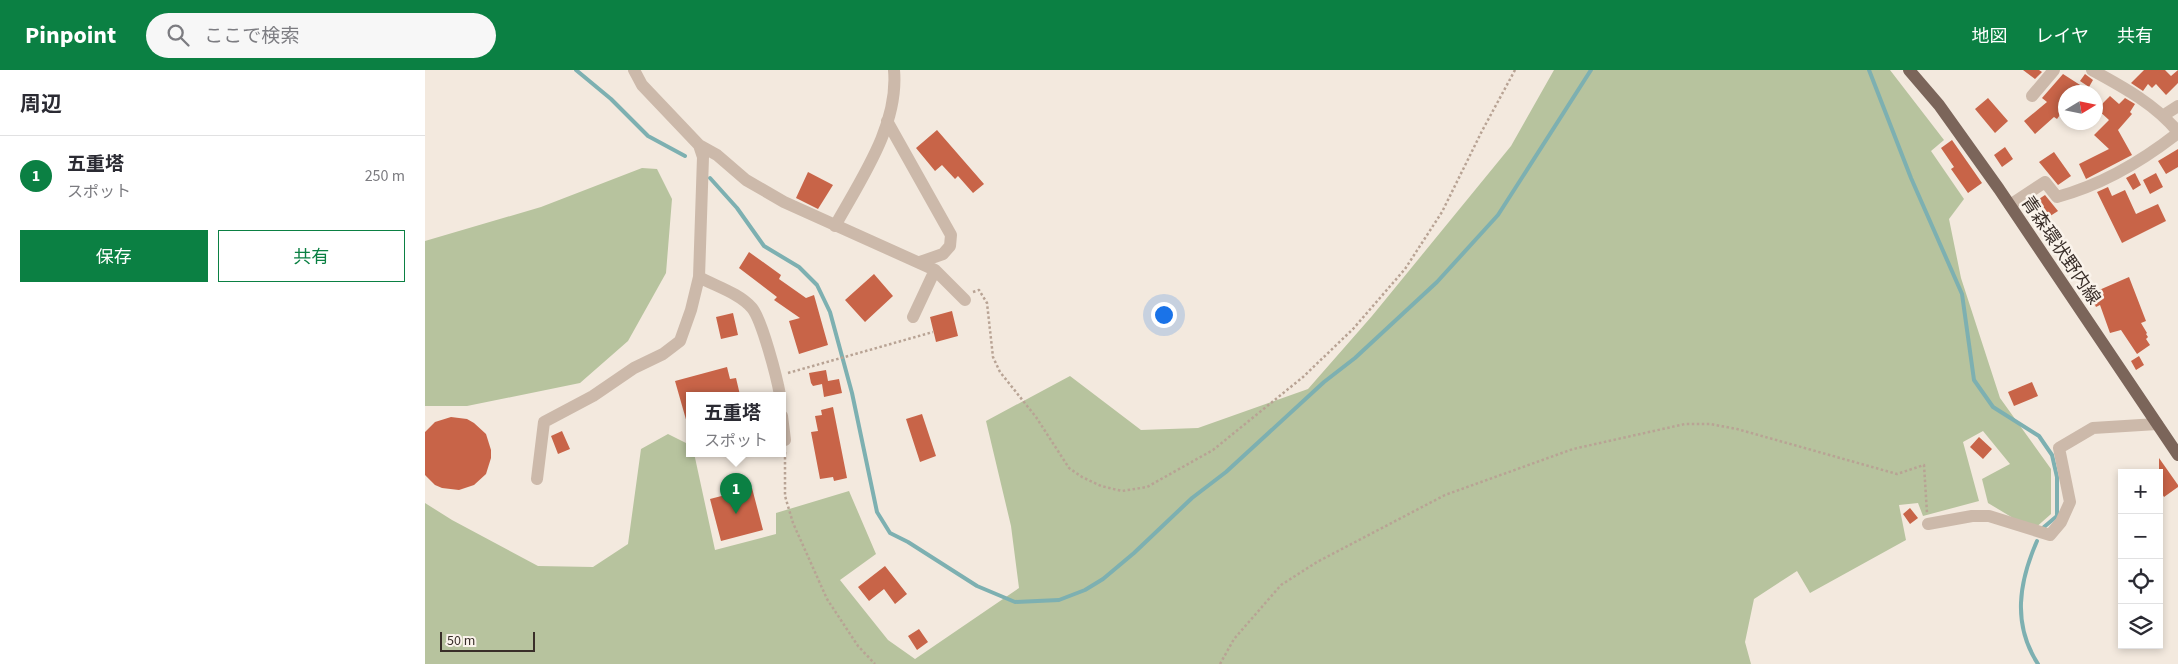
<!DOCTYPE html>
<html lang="ja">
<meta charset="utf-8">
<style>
body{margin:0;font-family:"Source Sans 3","Noto Sans JP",sans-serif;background:#f7f7f7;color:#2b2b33}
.controls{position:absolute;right:15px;bottom:15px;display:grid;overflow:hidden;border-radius:0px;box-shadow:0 2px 8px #0003}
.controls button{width:45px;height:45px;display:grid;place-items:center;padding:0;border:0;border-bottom:1px solid #e1e1e2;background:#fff;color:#2b2b33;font:25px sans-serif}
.compass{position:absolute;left:1633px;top:15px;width:45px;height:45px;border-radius:50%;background:#fff;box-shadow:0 2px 8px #0003;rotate:80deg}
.scale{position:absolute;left:15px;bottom:12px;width:95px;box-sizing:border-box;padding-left:5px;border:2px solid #392e29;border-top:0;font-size:14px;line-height:18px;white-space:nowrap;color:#392e29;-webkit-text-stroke:4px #faf3eb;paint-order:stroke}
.you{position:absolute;left:738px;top:244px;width:18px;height:18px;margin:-12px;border:4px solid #fff;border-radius:50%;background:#1a73e8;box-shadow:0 0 0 8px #1a73e833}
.badge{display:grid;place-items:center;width:32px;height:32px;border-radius:50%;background:#0b8043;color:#fff;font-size:16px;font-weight:700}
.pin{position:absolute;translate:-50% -41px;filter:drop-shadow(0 1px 2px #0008)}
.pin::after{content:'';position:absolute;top:26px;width:18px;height:15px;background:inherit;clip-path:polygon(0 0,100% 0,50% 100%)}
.popup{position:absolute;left:261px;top:322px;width:100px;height:65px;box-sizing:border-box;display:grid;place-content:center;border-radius:0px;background:#fff;filter:drop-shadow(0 1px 4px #0005);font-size:16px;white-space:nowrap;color:#7c7c81}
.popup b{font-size:19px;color:#2b2b33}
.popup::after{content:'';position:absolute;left:50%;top:100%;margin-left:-10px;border:10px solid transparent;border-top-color:#fff}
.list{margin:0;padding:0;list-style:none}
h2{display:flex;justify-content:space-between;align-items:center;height:65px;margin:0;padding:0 20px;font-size:21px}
h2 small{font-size:16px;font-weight:400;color:#7c7c81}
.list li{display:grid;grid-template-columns:32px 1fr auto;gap:15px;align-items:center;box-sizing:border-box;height:80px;padding:0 20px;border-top:1px solid #e1e1e2}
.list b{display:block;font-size:19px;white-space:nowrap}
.list p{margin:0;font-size:16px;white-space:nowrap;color:#7c7c81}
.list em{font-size:16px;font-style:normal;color:#7c7c81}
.actions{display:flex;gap:10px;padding:15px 20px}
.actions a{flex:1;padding:11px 0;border:1px solid #0b8043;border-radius:0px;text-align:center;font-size:18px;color:#0b8043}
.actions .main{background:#0b8043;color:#fff}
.icon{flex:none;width:28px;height:28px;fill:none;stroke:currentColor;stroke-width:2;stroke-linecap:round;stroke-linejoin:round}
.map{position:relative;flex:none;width:1753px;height:594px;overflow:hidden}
header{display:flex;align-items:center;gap:30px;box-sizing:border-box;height:70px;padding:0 25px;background:#0b8043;color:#fff}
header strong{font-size:24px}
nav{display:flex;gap:28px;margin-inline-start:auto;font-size:18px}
.search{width:350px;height:45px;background:#f7f7f7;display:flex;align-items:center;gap:12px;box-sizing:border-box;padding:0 18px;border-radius:28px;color:#7c7c81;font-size:19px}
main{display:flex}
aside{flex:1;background:#fff}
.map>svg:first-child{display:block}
</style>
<header>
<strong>Pinpoint</strong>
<div class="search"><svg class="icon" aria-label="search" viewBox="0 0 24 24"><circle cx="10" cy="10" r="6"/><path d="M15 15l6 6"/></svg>ここで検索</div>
<nav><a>地図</a><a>レイヤ</a><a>共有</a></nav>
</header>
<main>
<aside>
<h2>周辺<small></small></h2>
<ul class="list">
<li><span class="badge">1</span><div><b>五重塔</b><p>スポット</p></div><em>250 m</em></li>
</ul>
<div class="actions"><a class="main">保存</a><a>共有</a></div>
</aside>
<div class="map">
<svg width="1753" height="594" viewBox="0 0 1753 594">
<rect width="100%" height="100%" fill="#f3e9de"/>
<path fill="#b7c39e" d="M1129,0h336l54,70 -13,11 33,48 -15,20 12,59 39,120 51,71v45l-18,16 -45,-27 -6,-24 28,-15 -27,-33 -20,11 16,59 -56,15 -5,-13 -19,2 7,35 -96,53 -13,-22 -43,28 -9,43 6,22h-1326v-161l27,17 86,46 55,1 35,-23 13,-95 27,-15 22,11v8h4l21,97 61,-16v-21l73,-22 27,63 -36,26 48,60 27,19 104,-71 -8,-62 -25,-105 84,-45 71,54 57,-2 110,-39 64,-73 139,-170z
M217,98l15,1 15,30 -6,74 -38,68 -48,42 -113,23h-42v-165l116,-34z"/>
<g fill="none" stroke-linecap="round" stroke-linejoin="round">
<path stroke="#7db0b1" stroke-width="4" d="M151,0l35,29 37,37 37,20
M1444,0l42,108 51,116 12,86 19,27 46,29 13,19 5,22v39l-13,11
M285,108l27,30 27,38 35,21 18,18 13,27 22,81 25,119 13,21 18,9 69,44 38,16 44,-2 26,-10 18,-11 31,-26 58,-55 34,-26 98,-90 31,-24 82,-76 61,-67 93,-145
M1612,471c-18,41 -25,83 1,123"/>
</g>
<path fill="#c86448" d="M1598,0h16l3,2 -7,7z
M1719,0h21l6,6 7,-6v13l-12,12 -10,-11 -4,4 -4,-4 -5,7 -12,-8z
M1638,4l28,18h-26v16l-8,11 -3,-2 -19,17 -11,-13 23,-19 -5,-4z
M1660,4l8,6 -4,7 -9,-6z
M1685,26l9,8 6,-6 10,6 -5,8 2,2 -14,16 14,25 -46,24 -7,-15 30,-15 -15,-14 15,-15 -12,-11z
M1563,28l20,23 -13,12 -20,-24z
M512,60l47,54 -11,9 -15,-17 -3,3 -13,-14 -7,6 -19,-23z
M1527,70l30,43 -14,10 -17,-24 3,-2 -13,-19z
M1580,77l8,12 -11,8 -8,-12z
M1753,79v18l-12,7 -8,-13z
M1629,82l17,24 -13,9 -19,-23z
M383,102l25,13 -15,24 -22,-11z
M1710,103l6,12 -8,5 -7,-12z
M1731,103l7,14 -13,7 -7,-14z
M1683,117l4,9 13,-6 11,24 22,-10 8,17 -44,22 -25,-51z
M1620,125l13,16 -14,9 -11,-17z
M324,182l32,23 -2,4 27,19 8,-3 14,50 -29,9 -10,-33 11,-3 -26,-18 3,-3 -38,-29z
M449,204l19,22 -28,26 -20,-22z
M1704,207l17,44 -5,2 6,10 -1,1 2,3 -2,2 4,6 -13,9 -16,-24 -11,3 -10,-28 -4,2 -6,-13z
M527,241l6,25 -22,6 -6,-25z
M308,243l5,22 -17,4 -5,-22z
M1714,286l5,9 -8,5 -5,-9z
M302,297l3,12 6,-1 4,17h-50v27l-3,1 -12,-42z
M401,300l2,11 11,-2 3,14 -18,4 -2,-13 -9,2 -2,-3 -2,-10z
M1607,312l6,14 -24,10 -6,-14z
M408,337l14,71 -13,3 -1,-4 -13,2 -9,-47 7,-1 -3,-15 7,-1 -1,-5z
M497,344l14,42 -16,6 -14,-43z
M26,347l16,2 7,4 12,11 5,16v8l-5,16 -12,11 -15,5 -17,-2 -7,-3 -10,-10v-43l10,-10z
M137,361l8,18 -12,5 -7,-18z
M1554,367l13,12 -9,10 -13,-12z
M1734,388l19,27v2l-14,10 -5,-8z
M327,418l11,42 -42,11 -11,-42z
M1485,438l8,10 -8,6 -7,-10z
M460,496l22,28 -12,10 -11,-15 -15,12 -11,-14z
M494,559l9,13 -11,8 -9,-14z"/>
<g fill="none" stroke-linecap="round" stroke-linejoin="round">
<path stroke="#b8a394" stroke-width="2.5" stroke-dasharray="2.5 2.5" stroke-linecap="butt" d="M548,222l6,-2 8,13 6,54 7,15 36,45 33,51 13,9 19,9 21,5 25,-4 66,-37 90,-73 50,-48 52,-60 37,-57 40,-81 33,-61
M363,303l145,-41
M360,382v44l8,27 34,76 31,47 17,18
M795,594l14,-25 47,-54 36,-23 128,-67 128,-46 112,-25h25l27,5 160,45 27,-9 3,48"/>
<path stroke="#ccb9aa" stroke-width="12" d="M1667,0c31,17 63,34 86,62
M1607,26l22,-26
M1739,45l14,-9
M462,51l64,114 -1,11 -7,8 -23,8
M274,75l18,10 29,25 38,22 151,68 -22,47
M1585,135l35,-23 12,15c45,-12 84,-35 121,-64
M410,156c26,-47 64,-101 59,-156
M510,200l30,30
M274,207c16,9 40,16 53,31 10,12 25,70 28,87
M357,346l3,24
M112,409l7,-57 49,-26 41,-28 29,-14 17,-13 11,-31 8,-33 4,-120 -4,-12 -57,-60 -8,-15
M1503,454l44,-8h17l61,19 11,-13 9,-20 -11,-54 34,-20 64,-4"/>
<path stroke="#7b655a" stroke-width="12" d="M1484,0l30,35 60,84 179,266"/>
</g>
<g text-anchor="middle" stroke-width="5" stroke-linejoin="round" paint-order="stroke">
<g font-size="18" fill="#392e29" stroke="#faf3eb">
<text transform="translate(1636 180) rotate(56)" y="6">青森環状野内線</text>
</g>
</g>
</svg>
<div class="controls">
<button>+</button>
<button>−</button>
<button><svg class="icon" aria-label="locate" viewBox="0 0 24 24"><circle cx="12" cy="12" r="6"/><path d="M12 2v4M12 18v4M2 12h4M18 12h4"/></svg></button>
<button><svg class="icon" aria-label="layers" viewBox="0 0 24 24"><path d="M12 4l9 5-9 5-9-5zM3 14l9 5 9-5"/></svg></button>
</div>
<svg class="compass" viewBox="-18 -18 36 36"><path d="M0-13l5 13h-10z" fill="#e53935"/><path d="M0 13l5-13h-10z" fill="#7c7c81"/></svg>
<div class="scale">50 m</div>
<div class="you"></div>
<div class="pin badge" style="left:311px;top:444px">1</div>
<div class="popup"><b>五重塔</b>スポット</div>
</div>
</main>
